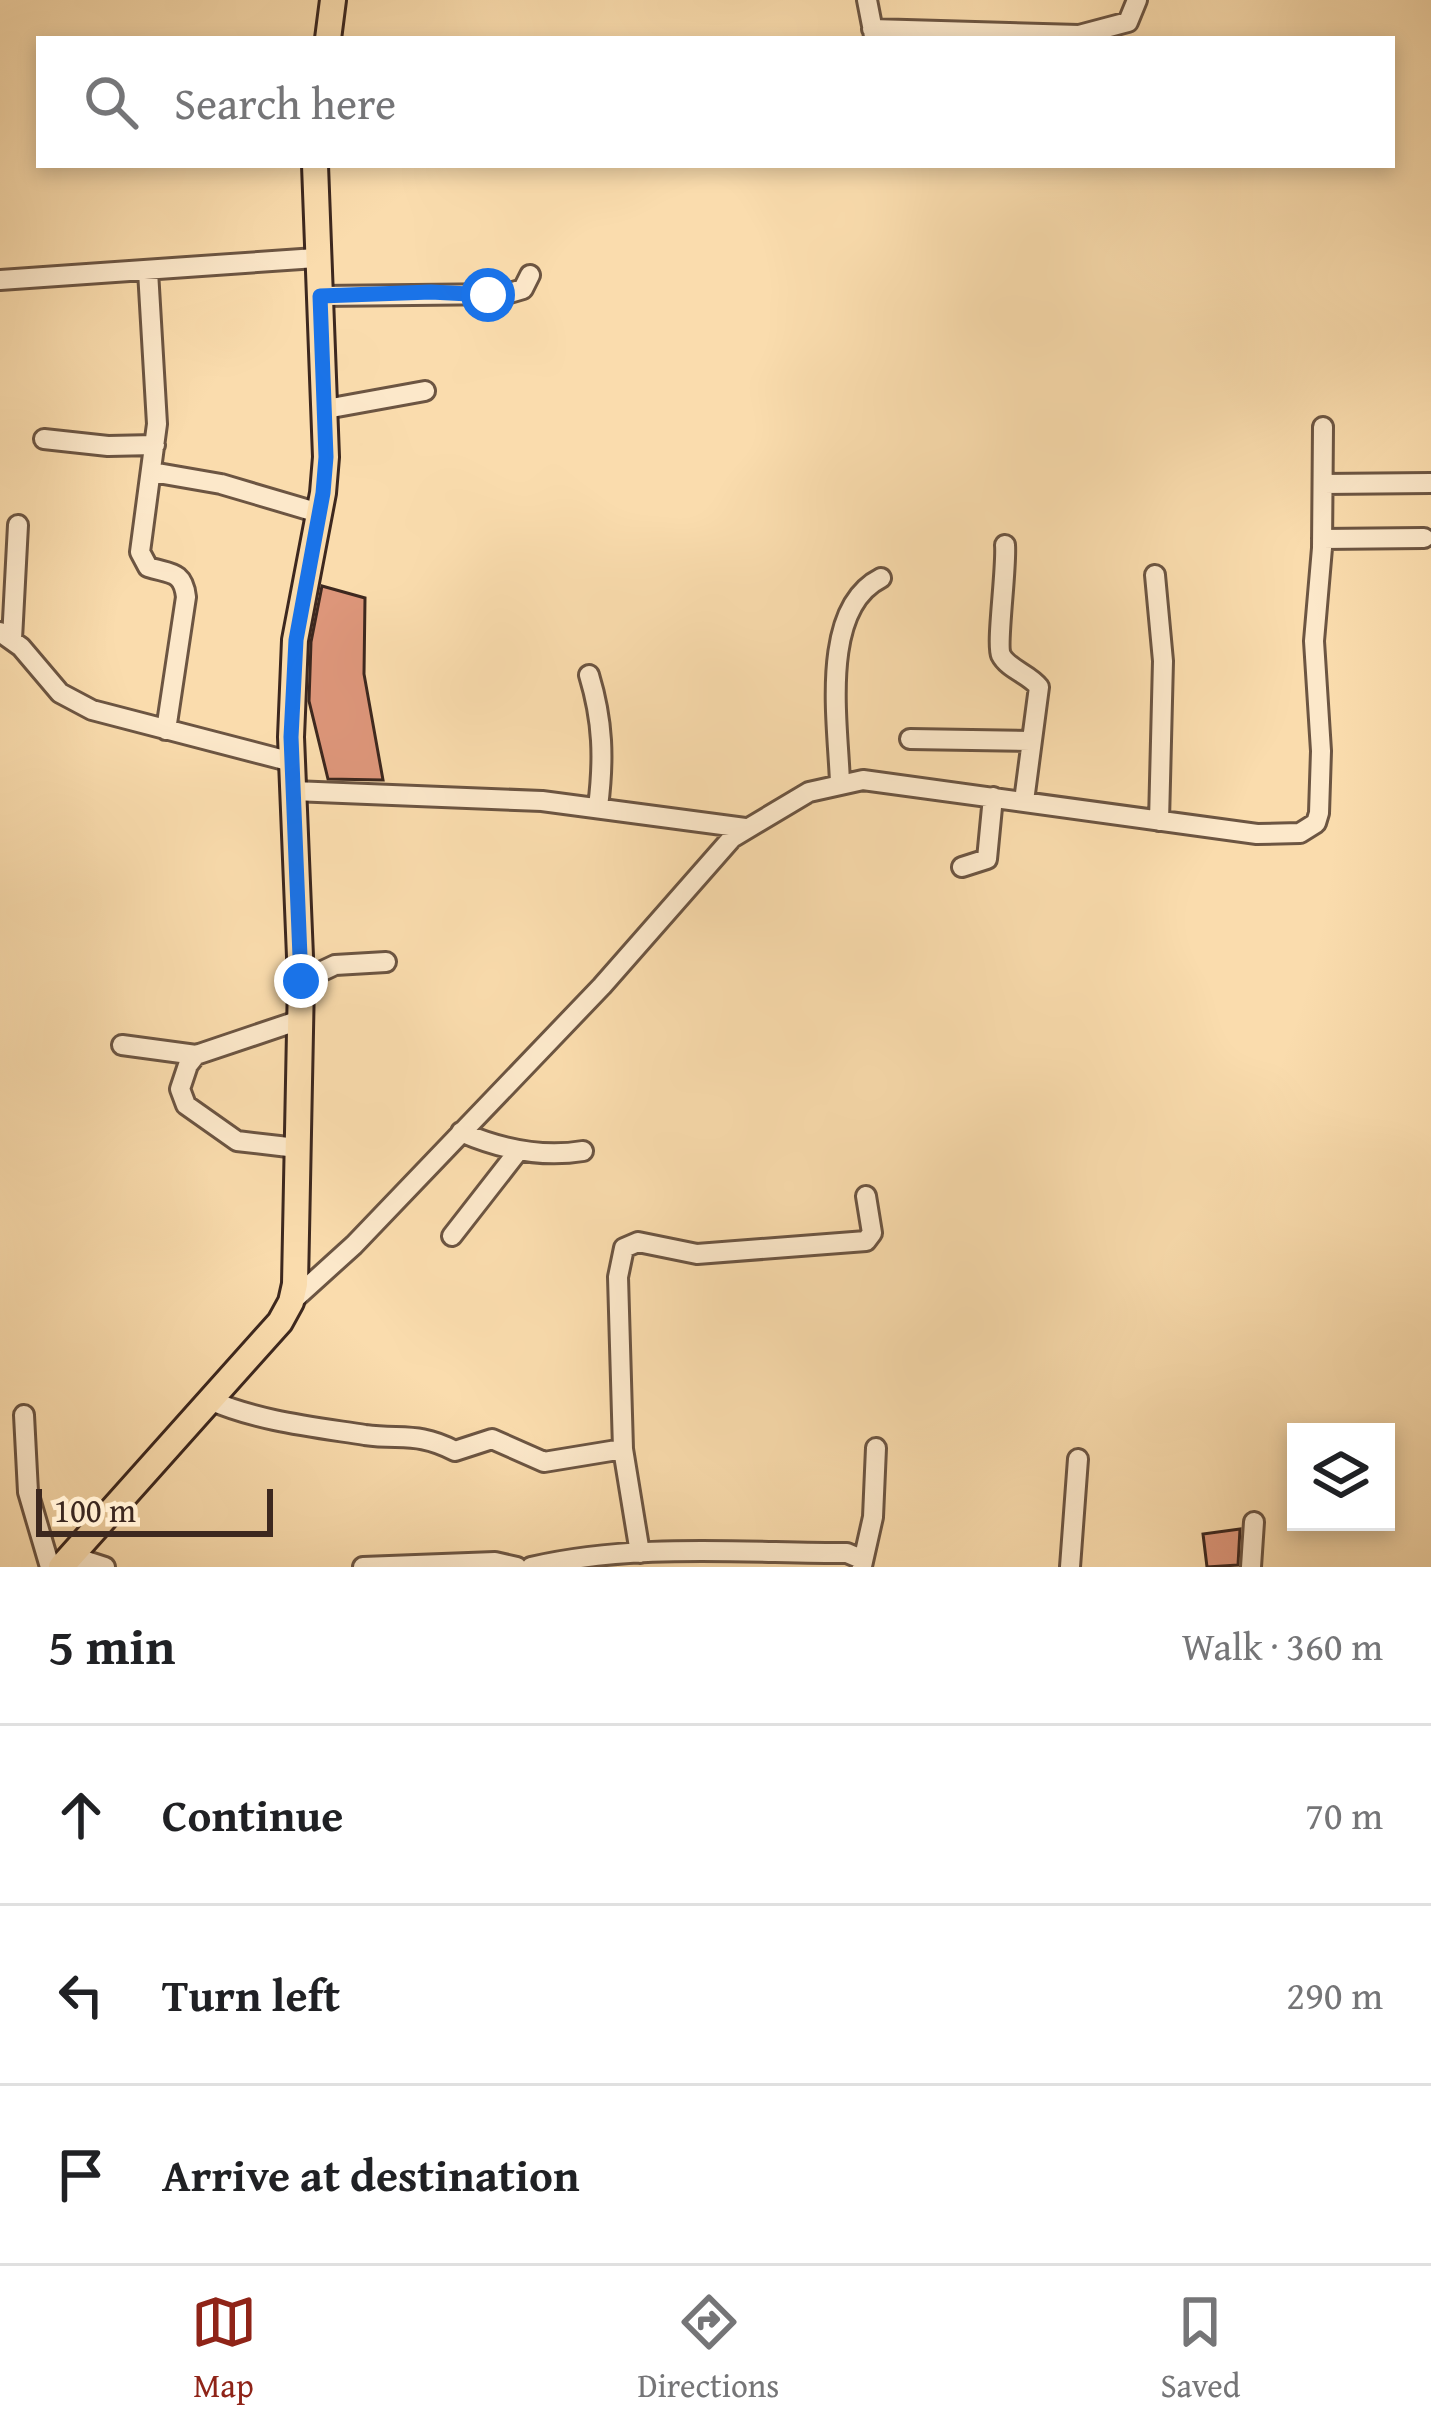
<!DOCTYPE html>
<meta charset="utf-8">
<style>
body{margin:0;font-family:"Gentium Book Plus",serif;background:#f2f2f2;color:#202124}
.controls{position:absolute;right:36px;bottom:36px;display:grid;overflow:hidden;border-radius:0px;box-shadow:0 6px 18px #0003}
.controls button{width:108px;height:108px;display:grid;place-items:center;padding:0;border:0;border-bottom:3px solid #e0e0e0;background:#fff;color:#202124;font:60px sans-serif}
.scale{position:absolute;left:36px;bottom:30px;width:237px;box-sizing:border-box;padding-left:12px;border:6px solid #3d281f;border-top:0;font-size:33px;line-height:42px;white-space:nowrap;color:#3d281f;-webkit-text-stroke:9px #fce8ca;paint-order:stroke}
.stop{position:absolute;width:36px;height:36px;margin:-27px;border:9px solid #1a73e8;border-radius:50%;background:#fff}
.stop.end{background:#1a73e8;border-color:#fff;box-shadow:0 3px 12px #0008}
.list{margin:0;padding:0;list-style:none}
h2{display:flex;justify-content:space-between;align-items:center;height:156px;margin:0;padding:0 48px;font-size:51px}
h2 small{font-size:39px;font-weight:400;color:#757577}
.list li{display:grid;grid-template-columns:78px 1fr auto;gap:36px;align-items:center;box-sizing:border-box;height:180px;padding:0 48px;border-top:3px solid #e0e0e0}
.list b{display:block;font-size:45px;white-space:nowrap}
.list em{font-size:39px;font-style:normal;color:#757577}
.icon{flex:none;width:66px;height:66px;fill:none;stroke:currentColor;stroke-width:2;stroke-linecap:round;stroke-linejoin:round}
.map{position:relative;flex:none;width:1431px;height:1567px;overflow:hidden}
.search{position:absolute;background:#fff;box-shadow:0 6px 18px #0003;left:36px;right:36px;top:36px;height:132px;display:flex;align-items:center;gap:30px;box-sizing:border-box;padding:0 42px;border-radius:0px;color:#757577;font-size:45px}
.sheet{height:696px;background:#fff}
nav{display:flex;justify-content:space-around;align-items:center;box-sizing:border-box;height:168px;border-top:3px solid #e0e0e0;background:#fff;font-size:33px;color:#757577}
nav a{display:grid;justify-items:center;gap:6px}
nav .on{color:#8f2418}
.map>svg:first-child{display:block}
</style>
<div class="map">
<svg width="1431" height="1567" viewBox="0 0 1431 1567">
<rect width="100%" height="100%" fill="#fadcad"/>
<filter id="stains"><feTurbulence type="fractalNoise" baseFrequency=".00167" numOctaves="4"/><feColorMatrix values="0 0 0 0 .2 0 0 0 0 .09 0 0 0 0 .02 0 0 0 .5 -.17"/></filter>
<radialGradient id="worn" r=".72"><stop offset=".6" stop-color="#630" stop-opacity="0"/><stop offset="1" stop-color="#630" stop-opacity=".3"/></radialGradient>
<path fill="#dd967a" stroke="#3d281f" stroke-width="3" d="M322,586l43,12 -1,76 19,106 -55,-1 -19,-78 2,-59z
M1240,1529l-2,36 -31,2 -4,-33z"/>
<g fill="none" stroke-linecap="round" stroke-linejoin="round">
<g stroke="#6c5542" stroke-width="24">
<path id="minor" d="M867,0l7,36
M872,29l207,6 49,-13 9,-22
M148,271l9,153 -17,128 8,15c21,7 35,3 38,30l-20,133
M0,280l316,-22
M320,296l186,-2 17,-5 7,-14
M326,409l99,-18
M44,439l64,7 47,-1
M152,472l69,12 98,29
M1323,484l108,-1
M1322,539l102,-1
M1005,545c2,22 -9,99 -4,110 7,14 28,19 38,32l-15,114
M1155,575l8,86 -4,160
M0,632l21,15 39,46 32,17 200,52
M12,639l6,-114
M589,675c14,46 15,84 9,132
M910,739l120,2
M840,783c-2,-60 -21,-174 41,-205
M293,791l249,10 203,27
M962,867l25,-8 6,-62
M301,981l34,-16 51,-3
M122,1045l74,10
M461,1132c39,17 80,26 122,19
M297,1148l-60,-7 -51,-36 -6,-16 8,-24 8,-10 104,-35
M452,1236l67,-86
M291,1302l63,-57 248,-259 130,-148 77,-46 54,-12 394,54 43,-1 16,-10 3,-10 2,-62 -7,-110 8,-93 1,-121
M210,1400c47,21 104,27 155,35 38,5 53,-3 90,16l37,-12 52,23 79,-13
M24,1415l4,77 22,75
M640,1553l-17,-104 -5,-172 6,-29 14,-6 59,12 169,-13 6,-8 -6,-37
M71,1556l34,11
M862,1566l11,-49 3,-69
M363,1567l132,-5 22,5
M531,1567c103,-24 211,-14 316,-14l14,6 1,8
M1070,1567l8,-108
M1251,1567l3,-45"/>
</g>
<g stroke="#3d281f" stroke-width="30">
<path id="major" d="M328,39l5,-39
M61,1567l219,-245 11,-20 4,-18 6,-303 -10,-244 4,-97 28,-147 3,-36 -11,-292"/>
</g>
<use href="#minor" stroke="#fce8ca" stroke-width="18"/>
<use href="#major" stroke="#fadcad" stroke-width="24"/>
</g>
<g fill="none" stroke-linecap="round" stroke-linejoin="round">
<path stroke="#1a73e8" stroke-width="15" d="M301,981l-10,-244 5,-97 27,-147 3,-36 -6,-161 111,-4 57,3"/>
</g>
<rect width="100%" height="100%" filter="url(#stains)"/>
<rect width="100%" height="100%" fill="url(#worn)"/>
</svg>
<div class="controls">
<button><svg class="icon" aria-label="layers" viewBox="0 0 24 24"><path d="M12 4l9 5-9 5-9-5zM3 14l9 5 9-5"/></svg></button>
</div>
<div class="scale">100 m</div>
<div class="stop" style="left:488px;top:295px"></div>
<div class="stop end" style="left:301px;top:981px"></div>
<div class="search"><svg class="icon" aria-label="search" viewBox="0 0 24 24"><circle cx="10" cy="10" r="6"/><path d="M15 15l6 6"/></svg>Search here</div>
</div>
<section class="sheet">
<h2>5 min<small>Walk · 360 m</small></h2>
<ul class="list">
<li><svg class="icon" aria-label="ahead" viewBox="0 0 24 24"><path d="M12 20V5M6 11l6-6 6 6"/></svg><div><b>Continue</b></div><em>70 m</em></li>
<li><svg class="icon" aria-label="left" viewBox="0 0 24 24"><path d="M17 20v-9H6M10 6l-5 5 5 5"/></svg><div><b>Turn left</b></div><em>290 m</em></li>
<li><svg class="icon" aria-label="arrive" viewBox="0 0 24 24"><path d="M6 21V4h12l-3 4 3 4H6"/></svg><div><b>Arrive at destination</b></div></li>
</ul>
</section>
<nav>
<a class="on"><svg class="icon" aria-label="map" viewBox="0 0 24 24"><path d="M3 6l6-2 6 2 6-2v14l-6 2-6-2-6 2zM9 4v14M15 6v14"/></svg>Map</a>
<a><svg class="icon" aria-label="directions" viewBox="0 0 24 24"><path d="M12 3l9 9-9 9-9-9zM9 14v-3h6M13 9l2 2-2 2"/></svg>Directions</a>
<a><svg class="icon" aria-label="saved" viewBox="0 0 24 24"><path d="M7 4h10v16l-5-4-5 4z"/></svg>Saved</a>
</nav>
